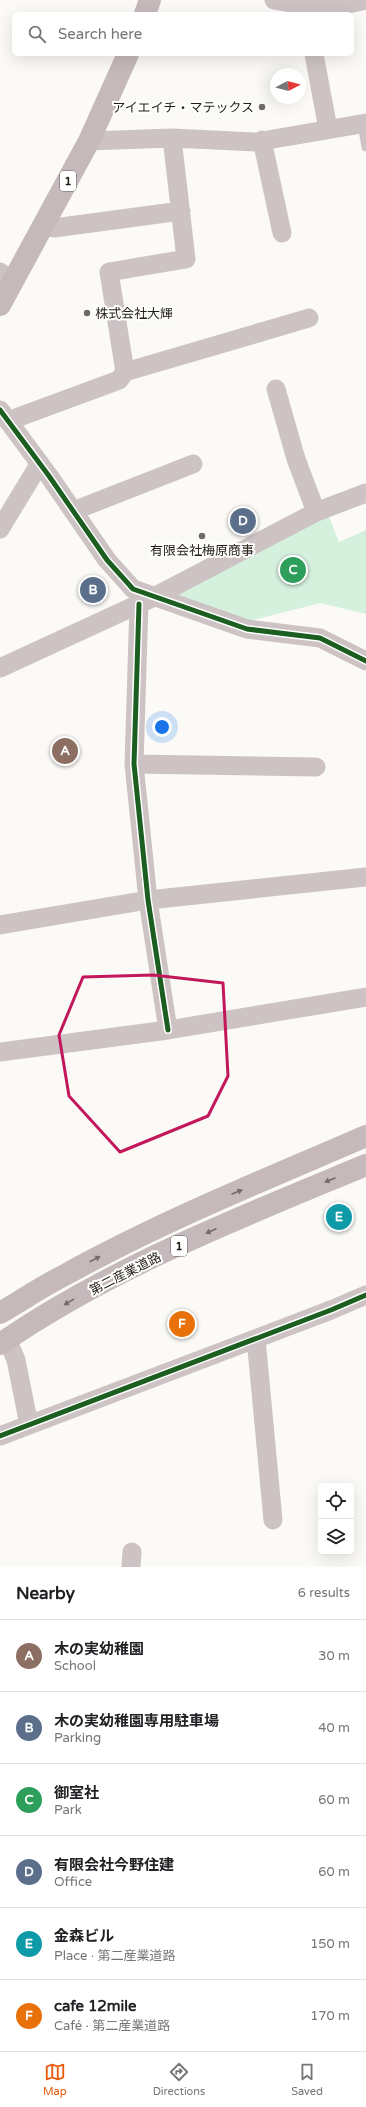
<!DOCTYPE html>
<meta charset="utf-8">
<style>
body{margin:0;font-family:"Varela Round","Noto Sans JP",sans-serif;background:#f6f6f6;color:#202124}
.controls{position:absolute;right:12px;bottom:12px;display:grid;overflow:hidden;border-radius:6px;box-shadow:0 4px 16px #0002}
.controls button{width:36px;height:36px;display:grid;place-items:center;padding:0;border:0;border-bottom:1px solid #e0e0e0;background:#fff;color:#202124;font:20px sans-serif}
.compass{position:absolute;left:270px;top:68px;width:36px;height:36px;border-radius:50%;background:#fff;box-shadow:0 4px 16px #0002;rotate:83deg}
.you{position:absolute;left:162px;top:727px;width:14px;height:14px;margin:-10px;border:3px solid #fff;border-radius:50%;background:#1a73e8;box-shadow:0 0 0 6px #1a73e833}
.badge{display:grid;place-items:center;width:26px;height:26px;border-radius:50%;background:#ea580c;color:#fff;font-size:13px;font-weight:700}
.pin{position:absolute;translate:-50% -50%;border:2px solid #fff;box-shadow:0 1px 4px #0006}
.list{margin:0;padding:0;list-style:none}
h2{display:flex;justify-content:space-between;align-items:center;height:52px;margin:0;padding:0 16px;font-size:17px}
h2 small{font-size:13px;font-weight:400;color:#757577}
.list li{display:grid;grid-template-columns:26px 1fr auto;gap:12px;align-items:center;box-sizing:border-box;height:72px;padding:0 16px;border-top:1px solid #e0e0e0}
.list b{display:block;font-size:15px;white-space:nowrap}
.list p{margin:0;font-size:13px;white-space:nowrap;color:#757577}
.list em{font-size:13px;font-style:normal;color:#757577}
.icon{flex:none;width:22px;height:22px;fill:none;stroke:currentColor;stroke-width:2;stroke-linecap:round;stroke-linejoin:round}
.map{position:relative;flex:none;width:366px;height:1567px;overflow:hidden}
.search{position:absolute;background:#fff;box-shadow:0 4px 16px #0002;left:12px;right:12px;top:12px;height:44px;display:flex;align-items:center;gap:10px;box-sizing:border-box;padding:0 14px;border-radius:6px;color:#757577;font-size:15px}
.sheet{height:484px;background:#fff}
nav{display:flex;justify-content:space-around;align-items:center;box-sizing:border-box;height:56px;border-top:1px solid #e0e0e0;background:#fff;font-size:11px;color:#757577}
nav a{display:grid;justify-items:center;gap:2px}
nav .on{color:#ea580c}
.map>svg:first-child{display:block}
</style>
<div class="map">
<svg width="366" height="1567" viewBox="0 0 366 1567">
<rect width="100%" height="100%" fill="#fbfaf7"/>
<path fill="#d6f0de" d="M328,514l11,28 27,-12v84l-45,-11 -72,18 -82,-24z"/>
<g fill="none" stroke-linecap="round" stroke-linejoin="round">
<path stroke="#cdc3c4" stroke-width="9" d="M362,124l4,23"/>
<path stroke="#cdc3c4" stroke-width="19" d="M274,0l51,9 41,-9
M314,54l14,75
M262,140l20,93
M89,141l83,-3 84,4 110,-19
M45,225l9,3 127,-17
M0,272l13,10
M125,372l-16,-100 77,-13 -14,-121
M276,389l20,70 20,53
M0,410l49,66 58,84 26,29 114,40 73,9 46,23
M8,421l111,-41 6,-8 184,-54
M73,511l120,-47
M0,529l40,-66
M139,604l-5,160 14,136 20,130
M0,668l154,-71 162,-85 50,-19
M134,764l182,3
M0,925l148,-25 218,-23
M0,1052l168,-22 198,-33
M7,1339l9,21 13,65
M256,1339l17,181
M0,1436l331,-126 35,-15
M131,1567l1,-15"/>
<path stroke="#c6b9bb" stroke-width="22" d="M145,14l5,-14
M0,305l89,-164 39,-87
M0,1313c21,-12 41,-26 63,-37 97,-54 201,-96 303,-140
M0,1344c112,-77 241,-127 366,-179"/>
<g stroke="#fff" stroke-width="8">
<path id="cycleway" d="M0,410l49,66 58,84 26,29 114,40 73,9 46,23
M139,604l-5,160 14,136 20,130
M0,1436l331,-126 35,-15"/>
</g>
<use href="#cycleway" stroke="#1b5e20" stroke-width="5"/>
</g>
<defs><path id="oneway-solid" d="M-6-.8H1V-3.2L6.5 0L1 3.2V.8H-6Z"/></defs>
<g fill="#746c68">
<use href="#oneway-solid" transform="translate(330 1180) rotate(157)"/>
<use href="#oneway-solid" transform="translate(237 1192) rotate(-23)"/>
<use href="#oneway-solid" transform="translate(211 1231) rotate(156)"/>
<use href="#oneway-solid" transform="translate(95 1259) rotate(-27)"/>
<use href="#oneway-solid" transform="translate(69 1302) rotate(149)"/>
</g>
<path fill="none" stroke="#c2185b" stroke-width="3" stroke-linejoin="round" d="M153,975l70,8 5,93 -20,40 -88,36 -51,-56 -10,-61 24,-58z"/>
<g fill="#6f6b64" stroke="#fff" stroke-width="1.5">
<circle cx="262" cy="107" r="4"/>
<circle cx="87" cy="313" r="4"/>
<circle cx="202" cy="536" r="4"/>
</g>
<g text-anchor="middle" stroke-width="4" stroke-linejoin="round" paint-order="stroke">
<g fill="#fff" stroke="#65625b" stroke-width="1">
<rect x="60" y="171" width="16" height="20" rx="3"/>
<rect x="171" y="1236" width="16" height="20" rx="3"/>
</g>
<g font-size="12" font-weight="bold" fill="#231e15">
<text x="68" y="185">1</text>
<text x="179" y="1250">1</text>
</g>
<g font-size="13" fill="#231e15" stroke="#fff" text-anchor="end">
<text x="254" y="112">アイエイチ・マテックス</text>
<text x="95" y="318" text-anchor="start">株式会社大輝</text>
<text x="202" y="555" text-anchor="middle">有限会社梅原商事</text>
</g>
<g font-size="13" fill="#231e15" stroke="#fff">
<text transform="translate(125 1273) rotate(-27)" y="5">第二産業道路</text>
</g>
</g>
</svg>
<div class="controls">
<button><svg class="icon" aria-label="locate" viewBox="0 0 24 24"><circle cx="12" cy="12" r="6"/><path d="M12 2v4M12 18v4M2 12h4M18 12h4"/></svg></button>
<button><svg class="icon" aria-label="layers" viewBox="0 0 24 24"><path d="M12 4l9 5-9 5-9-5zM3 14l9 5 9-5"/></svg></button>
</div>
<svg class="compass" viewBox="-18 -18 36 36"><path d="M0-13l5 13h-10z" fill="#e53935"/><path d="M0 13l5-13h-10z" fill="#757577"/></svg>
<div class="you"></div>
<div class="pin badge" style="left:65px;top:751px;background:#8d6e63">A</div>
<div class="pin badge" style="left:93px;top:590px;background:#5c6f8a">B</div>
<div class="pin badge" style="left:293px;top:570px;background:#2e9e5b">C</div>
<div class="pin badge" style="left:243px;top:521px;background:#5c6f8a">D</div>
<div class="pin badge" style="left:339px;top:1217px;background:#0f9aa8">E</div>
<div class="pin badge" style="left:182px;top:1324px;background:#e8710a">F</div>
<div class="search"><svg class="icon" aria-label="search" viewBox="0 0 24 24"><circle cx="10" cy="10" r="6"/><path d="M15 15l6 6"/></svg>Search here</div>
</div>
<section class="sheet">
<h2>Nearby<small>6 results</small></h2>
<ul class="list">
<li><span class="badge" style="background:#8d6e63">A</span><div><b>木の実幼稚園</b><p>School</p></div><em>30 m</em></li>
<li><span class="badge" style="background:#5c6f8a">B</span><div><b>木の実幼稚園専用駐車場</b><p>Parking</p></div><em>40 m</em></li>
<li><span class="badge" style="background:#2e9e5b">C</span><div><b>御室社</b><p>Park</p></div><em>60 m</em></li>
<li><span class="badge" style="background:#5c6f8a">D</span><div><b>有限会社今野住建</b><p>Office</p></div><em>60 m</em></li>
<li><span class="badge" style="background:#0f9aa8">E</span><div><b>金森ビル</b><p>Place · 第二産業道路</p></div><em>150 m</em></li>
<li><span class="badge" style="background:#e8710a">F</span><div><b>cafe 12mile</b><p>Café · 第二産業道路</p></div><em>170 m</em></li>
</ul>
</section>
<nav>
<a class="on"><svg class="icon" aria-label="map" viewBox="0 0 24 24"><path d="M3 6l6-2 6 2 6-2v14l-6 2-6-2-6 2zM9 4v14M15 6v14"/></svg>Map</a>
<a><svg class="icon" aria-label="directions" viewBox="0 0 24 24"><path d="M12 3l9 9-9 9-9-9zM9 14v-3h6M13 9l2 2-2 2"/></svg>Directions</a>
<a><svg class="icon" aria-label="saved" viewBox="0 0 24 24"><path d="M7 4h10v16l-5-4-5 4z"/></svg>Saved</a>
</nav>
